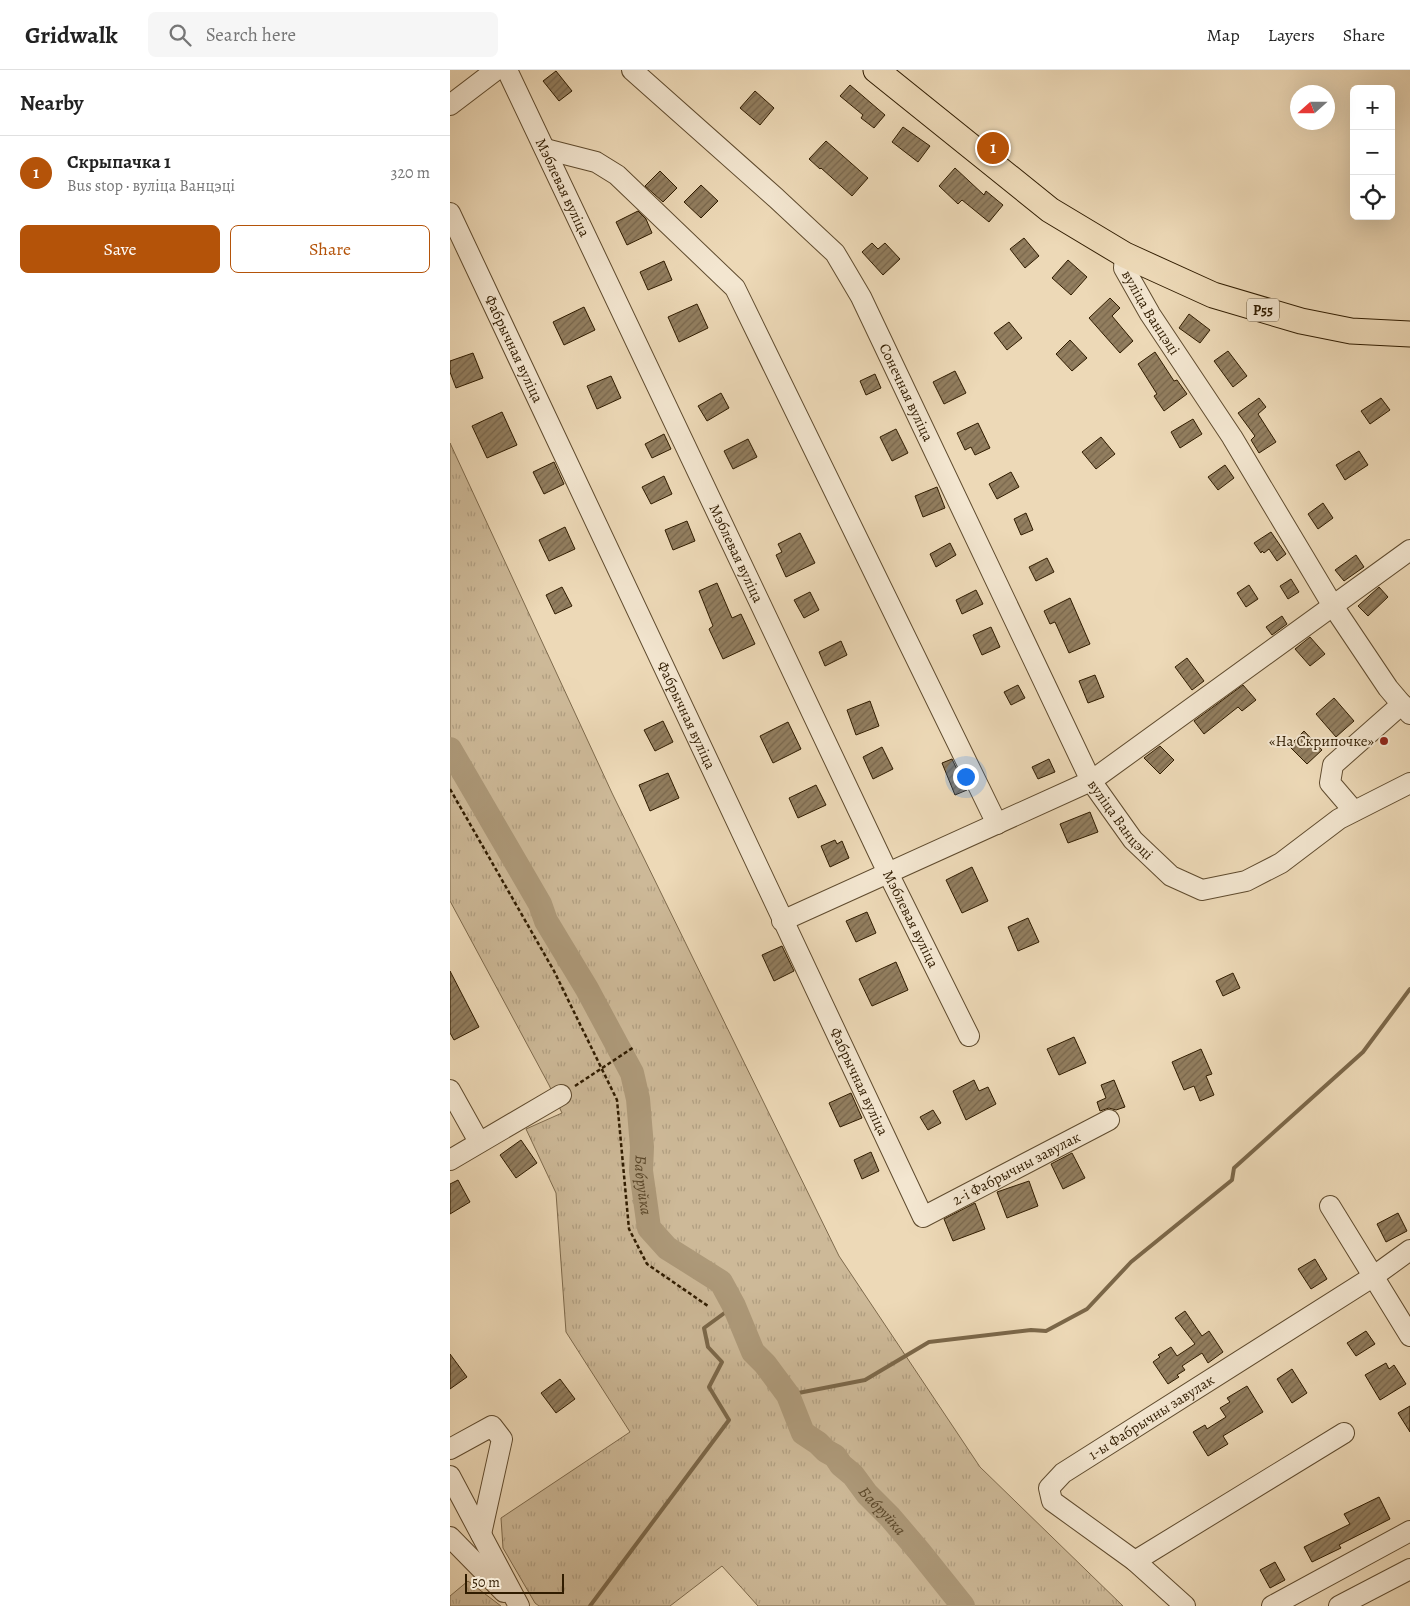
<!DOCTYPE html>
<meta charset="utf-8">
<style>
body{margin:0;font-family:Alegreya,serif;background:#f6f6f6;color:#222}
.controls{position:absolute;right:15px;top:15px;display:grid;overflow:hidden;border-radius:8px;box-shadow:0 5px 20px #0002}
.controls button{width:45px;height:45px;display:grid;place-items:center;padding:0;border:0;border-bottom:1px solid #e0e0e0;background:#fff;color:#222;font:25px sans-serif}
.compass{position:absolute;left:840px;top:15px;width:45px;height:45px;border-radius:50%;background:#fff;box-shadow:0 5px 20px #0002;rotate:249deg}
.scale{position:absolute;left:15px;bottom:12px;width:99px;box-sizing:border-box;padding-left:5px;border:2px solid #301c00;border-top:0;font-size:14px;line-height:18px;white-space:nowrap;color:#301c00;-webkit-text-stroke:4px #f3e6d0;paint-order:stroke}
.you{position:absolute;left:515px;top:706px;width:18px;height:18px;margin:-12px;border:4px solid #fff;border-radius:50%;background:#1a73e8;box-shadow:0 0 0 8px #1a73e833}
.badge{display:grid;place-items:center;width:32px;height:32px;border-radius:50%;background:#b45309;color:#fff;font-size:16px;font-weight:700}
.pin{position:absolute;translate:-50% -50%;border:2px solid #fff;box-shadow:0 1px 5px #0006}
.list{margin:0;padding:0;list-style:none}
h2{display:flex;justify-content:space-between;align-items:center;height:65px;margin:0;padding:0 20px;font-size:21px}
h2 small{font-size:16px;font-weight:400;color:#767676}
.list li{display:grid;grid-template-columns:32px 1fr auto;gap:15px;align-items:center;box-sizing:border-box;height:75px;padding:0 20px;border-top:1px solid #e0e0e0}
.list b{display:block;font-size:19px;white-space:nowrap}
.list p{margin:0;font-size:16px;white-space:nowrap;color:#767676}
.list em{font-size:16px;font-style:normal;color:#767676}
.actions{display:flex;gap:10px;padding:15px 20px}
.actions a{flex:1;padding:11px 0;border:1px solid #b45309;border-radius:8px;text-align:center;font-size:18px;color:#b45309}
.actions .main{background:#b45309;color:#fff}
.icon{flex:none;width:28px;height:28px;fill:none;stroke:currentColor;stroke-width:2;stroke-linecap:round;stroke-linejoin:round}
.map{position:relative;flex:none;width:960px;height:1536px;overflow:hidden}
header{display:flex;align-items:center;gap:30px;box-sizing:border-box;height:70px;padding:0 25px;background:#fff;border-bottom:1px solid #e0e0e0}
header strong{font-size:24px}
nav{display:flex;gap:28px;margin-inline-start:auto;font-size:18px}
.search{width:350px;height:45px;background:#f6f6f6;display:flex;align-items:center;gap:12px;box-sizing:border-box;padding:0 18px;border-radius:8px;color:#767676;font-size:19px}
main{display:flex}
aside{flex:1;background:#fff}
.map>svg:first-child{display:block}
</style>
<header>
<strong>Gridwalk</strong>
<div class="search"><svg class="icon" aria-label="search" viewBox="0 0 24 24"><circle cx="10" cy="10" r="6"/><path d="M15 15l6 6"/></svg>Search here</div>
<nav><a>Map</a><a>Layers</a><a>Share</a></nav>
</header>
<main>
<aside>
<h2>Nearby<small></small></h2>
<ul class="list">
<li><span class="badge">1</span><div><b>Скрыпачка 1</b><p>Bus stop · вуліца Ванцэці</p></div><em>320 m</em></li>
</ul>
<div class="actions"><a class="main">Save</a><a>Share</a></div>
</aside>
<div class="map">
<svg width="960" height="1536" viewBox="0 0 960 1536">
<defs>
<pattern id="grass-tufts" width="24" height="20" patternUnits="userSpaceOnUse" patternTransform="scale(1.25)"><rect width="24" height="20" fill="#cdb998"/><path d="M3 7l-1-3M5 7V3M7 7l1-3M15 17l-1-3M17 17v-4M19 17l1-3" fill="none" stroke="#b09e81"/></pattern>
<pattern id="building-hatch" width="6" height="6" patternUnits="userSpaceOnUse" patternTransform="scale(1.25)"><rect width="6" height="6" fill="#927e5f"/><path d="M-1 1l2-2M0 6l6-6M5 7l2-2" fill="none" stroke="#78664c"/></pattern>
</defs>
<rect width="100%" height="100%" fill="#edd9b7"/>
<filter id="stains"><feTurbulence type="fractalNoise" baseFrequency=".004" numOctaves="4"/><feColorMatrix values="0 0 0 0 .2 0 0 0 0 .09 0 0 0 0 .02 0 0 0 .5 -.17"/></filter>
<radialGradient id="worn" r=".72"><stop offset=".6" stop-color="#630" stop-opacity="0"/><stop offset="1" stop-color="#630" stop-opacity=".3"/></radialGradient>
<path fill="url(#grass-tufts)" stroke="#7e6a4c" d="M0,373l162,350 227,463 141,211 143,139h-365l-36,-40 -52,40h-131l-4,-3 -32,-55 -2,-30 129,-86 -64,-100 -10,-139 -30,-64 36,-16 -13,-28 -99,-184z
M18,1511l33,25h-51v-10z"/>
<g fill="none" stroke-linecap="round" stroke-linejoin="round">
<path stroke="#7b6749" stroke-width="4" d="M338,1325l77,-15 64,-38 102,-12 15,1 41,-22 44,-47 101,-82 2,-12 129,-116 47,-63
M140,1536l139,-186 -20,-33 13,-25 -14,-15 -4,-19 30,-22"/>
<path stroke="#ad9979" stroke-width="24" id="s1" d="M0,679l90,155 6,17 41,68 45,84 6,26 4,48 -1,24 8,57 18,20 54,34 13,24 19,46 12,12 23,31 15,38 15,10 8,8 9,5 6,9 12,10 14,19 23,23 29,34 44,55"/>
</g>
<path fill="url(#building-hatch)" stroke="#301c00" d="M106,1l16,20 -13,10 -16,-20z
M400,15l35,30 -11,13 -13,-10 2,-3 -23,-19z
M305,21l19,17 -14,17 -20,-17z
M453,57l27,19 -12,16 -26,-20z
M376,71l42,37 -16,18 -31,-28 -1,1 -11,-10z
M505,98l29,27 2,-4 17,14 -14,17 -27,-22 -4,4 -19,-18z
M210,101l17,17 -14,14 -18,-16z
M251,115l17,16 -17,17 -17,-16z
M188,141l8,8 6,14 -25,12 -11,-23z
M574,168l15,18 -14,12 -15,-19z
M422,173l6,6 7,-6 15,16 -17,16 -21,-23z
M618,190l19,17 -16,18 -19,-17z
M214,191l8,19 -24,10 -8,-18z
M660,228l10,10 -8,8 21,25 -13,12 -31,-35z
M247,234l11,24 -29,14 -11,-25z
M134,237l11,23 -31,15 -11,-23z
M739,244l21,16 -10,13 -21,-15z
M559,252l13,16 -15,12 -13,-17z
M620,270l17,18 -15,13 -16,-17z
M778,281l19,25 -14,11 -19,-26z
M705,282l19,29 3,-1 10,14 -23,17 -10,-15 3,-2 -19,-30z
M23,283l10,25 -27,10 -6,-16v-11z
M505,301l11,22 -22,11 -11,-22z
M425,304l6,14 -15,7 -6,-14z
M161,306l10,22 -24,11 -10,-23z
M271,323l8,15 -22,13 -9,-15z
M809,328l7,9 -8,7 18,28 -17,11 -8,-13 4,-4 -17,-23z
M931,328l9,12 -20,14 -9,-13z
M52,342l15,33 -30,13 -15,-32z
M743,349l9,15 -22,14 -9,-16z
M528,353l12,25 -15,7 -4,-8 -6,3 -8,-17z
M446,359l12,24 -16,8 -12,-24z
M214,364l7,15 -19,9 -7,-14z
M651,367l14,17 -19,15 -14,-17z
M298,369l9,18 -24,12 -9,-18z
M909,381l9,14 -23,15 -9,-15z
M104,392l10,22 -20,10 -11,-22z
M775,395l9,13 -16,12 -10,-13z
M561,402l8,15 -22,12 -8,-15z
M214,406l8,18 -21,10 -9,-17z
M487,417l8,21 -22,9 -8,-21z
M873,433l10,15 -15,11 -10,-15z
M576,443l7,17 -12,5 -7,-16z
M237,451l8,20 -22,9 -8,-20z
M115,457l10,22 -26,12 -10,-21z
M821,462l15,22 -9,7 -8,-12 -5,4 -2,-2 -1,2 -7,-10z
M350,463l15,30 -29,14 -10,-22 6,-3 -4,-8z
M500,473l6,12 -20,12 -6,-13z
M906,485l8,12 -20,14 -9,-11z
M597,488l7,14 -18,9 -7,-14z
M841,509l8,13 -11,7 -8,-13z
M267,513l15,35 9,-4 14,30 -32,15 -14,-30 4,-3 -14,-35z
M799,515l9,14 -12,8 -9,-14z
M112,517l10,19 -17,8 -9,-19z
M929,517l9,10 -20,19 -10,-10z
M526,520l7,14 -21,10 -6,-14z
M360,522l9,18 -15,8 -10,-18z
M620,528l20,46 -21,9 -14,-31 -5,2 -6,-13z
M832,546l5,8 -15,11 -6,-8z
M541,557l9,20 -18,8 -9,-20z
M860,567l15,17 -15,12 -15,-17z
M391,571l6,14 -22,11 -6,-14z
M737,588l17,23 -12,9 -17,-23z
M645,605l9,22 -16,6 -9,-22z
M568,615l7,13 -14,7 -7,-13z
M793,615l13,15 -14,11 -4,-4 -34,27 -10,-13z
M884,628l20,23 -18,16 -20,-23z
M420,631l9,25 -23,9 -9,-25z
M213,651l10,21 -18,9 -11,-21z
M338,652l13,27 -28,14 -13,-27z
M854,661l18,19 -15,14 -18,-18z
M710,676l14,14 -14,14 -16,-16z
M432,677l11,22 -20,10 -10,-22z
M502,689l15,31 -12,5 -13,-32z
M599,689l6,13 -17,7 -6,-12z
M218,703l11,25 -29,13 -11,-26z
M366,715l10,20 -28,13 -9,-20z
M640,742l8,20 -30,11 -8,-19z
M385,770l2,4 5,-3 7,17 -19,9 -9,-21z
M522,797l16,34 -26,12 -16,-33z
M417,842l9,21 -20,9 -10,-21z
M578,848l11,24 -21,9 -10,-24z
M332,876l12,25 -20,10 -12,-26z
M446,892l12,28 -36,16 -13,-27z
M0,901l29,56 -25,13 -4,-7z
M783,903l7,15 -17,8 -7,-15z
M624,967l12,26 -27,12 -12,-26z
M751,979l11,25 -6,2 8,19 -14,6 -6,-15 -10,4 -12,-28z
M524,1010l5,11 9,-4 8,17 -30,16 -13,-29z
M664,1010l11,27 -9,3 -7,-2 -9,3 -3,-9 9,-4 -5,-13z
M401,1023l11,25 -22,9 -11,-24z
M483,1040l8,13 -13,7 -8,-13z
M71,1070l16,23 -21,15 -16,-23z
M421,1082l8,19 -17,8 -8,-19z
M622,1083l13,25 -22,11 -12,-25z
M8,1110l12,22 -20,12v-30z
M579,1111l9,25 -31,12 -10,-26z
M525,1133l10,26 -32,12 -9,-22z
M948,1143l9,18 -21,11 -9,-18z
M865,1189l12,20 -16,10 -13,-20z
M735,1241l17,25 7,-5 14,21 -15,11 -6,-10 -20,13 3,4 -8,5 2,2 -11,7 -15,-22 7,-5 -2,-2 13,-8 6,9 18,-12 -20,-26z
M916,1261l9,13 -19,12 -9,-13z
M0,1284l17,23 -17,12z
M936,1293l3,6 5,-4 12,19 -26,16 -15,-25z
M842,1299l15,24 -15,10 -15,-24z
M110,1309l15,20 -19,14 -15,-20z
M797,1316l16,26 -40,24 5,8 -20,12 -15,-24 12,-7 2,4 19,-12 -6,-9 10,-6 -3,-4z
M960,1336v26l-12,-19z
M929,1427l11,22 -51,26 2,3 -29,14 -8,-15 46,-23 -6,-10z
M825,1492l10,18 -15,8 -10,-18z"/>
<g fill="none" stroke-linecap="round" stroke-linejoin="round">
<g stroke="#5f4b2e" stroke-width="22">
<g id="minor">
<path id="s2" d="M57,0l381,803 81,163"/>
<path id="s3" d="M182,0l144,128 59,55 26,44 230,484 42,59 38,36 31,14 44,-9 35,-18 58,-44 71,-36"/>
<path d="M0,35l46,-35"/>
<path d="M95,79l51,13 21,13 118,113 262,536"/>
<path id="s4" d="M0,143l473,1004 186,-97"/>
<path id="s5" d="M675,185l-1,13 26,46 82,123 101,169 55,82 22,26"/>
<path d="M904,741l-24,-28 3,-18 69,-61"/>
<path d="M332,851l309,-140 319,-231"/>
<path d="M0,1020l29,52"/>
<path d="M0,1090l111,-65"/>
<path d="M880,1136l80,130"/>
<path d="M0,1379l42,-23 10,13 -21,95"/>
<path d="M0,1406l69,130"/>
<path d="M0,1467l54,55"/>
<path d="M685,1491l209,-128"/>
<path id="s6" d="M735,1536l-50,-45 -83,-60 -3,-13 14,-15 311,-197 36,-26"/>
<path d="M822,1536l138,-75"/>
<path d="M889,1536l71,-37"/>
</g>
</g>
<g stroke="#301c00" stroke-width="27">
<path id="major" d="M426,0l174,140 75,45 88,40 88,26 50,10 59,3"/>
</g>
<path stroke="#301c00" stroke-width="2.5" stroke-dasharray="4 2.5" stroke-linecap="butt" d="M0,719l104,182 63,129 12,129 18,35 61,42
M125,1016l59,-39"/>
<use href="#minor" stroke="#f3e6d0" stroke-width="20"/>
<use href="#major" stroke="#edd9b7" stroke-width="25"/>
</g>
<circle fill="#8f2418" stroke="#f3e6d0" stroke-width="2" cx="934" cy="671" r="5"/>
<g text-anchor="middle" stroke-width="4" stroke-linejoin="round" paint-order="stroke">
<rect fill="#f3e6d0" stroke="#6a593e" stroke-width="1" x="797" y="228.5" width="32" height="23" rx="4"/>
<g font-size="14" font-weight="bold" fill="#301c00">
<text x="813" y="245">Р55</text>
</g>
<g font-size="15" fill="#301c00" stroke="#f3e6d0">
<text dy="5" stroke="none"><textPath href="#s2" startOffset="130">Мэблевая вуліца</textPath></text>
<text dy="5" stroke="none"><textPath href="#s5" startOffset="65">вуліца Ванцэці</textPath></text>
<text dy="5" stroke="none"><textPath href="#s4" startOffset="150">Фабрычная вуліца</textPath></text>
<text dy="5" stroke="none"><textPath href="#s3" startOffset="430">Сонечная вуліца</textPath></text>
<text dy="5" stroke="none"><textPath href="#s2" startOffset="535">Мэблевая вуліца</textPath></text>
<text dy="5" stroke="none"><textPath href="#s4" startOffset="555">Фабрычная вуліца</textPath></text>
<text dy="5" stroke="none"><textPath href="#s3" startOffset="909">вуліца Ванцэці</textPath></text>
<text dy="5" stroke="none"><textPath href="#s2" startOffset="940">Мэблевая вуліца</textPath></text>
<text dy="5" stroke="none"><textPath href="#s4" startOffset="960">Фабрычная вуліца</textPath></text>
<text dy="5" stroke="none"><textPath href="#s4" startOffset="1215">2-і Фабрычны завулак</textPath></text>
<text dy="5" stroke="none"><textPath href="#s6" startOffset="308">1-ы Фабрычны завулак</textPath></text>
</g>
<g font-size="15" fill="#301c00" stroke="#f3e6d0" text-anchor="end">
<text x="924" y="676">«На Скрипочке»</text>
</g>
<g font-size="16" font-style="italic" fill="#5c482a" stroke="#f3e6d0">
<text dy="6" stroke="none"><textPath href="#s1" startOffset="485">Бабруйка</textPath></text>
<text dy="6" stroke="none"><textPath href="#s1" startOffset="905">Бабруйка</textPath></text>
</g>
</g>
<rect width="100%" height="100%" filter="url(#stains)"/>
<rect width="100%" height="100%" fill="url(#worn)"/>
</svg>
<div class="controls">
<button>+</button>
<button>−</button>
<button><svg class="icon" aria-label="locate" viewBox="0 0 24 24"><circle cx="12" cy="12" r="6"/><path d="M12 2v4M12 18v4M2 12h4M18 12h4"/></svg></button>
</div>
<svg class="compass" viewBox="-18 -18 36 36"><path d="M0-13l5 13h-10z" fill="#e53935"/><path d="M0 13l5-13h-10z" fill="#767676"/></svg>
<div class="scale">50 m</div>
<div class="you"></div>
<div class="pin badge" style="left:543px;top:78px">1</div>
</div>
</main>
